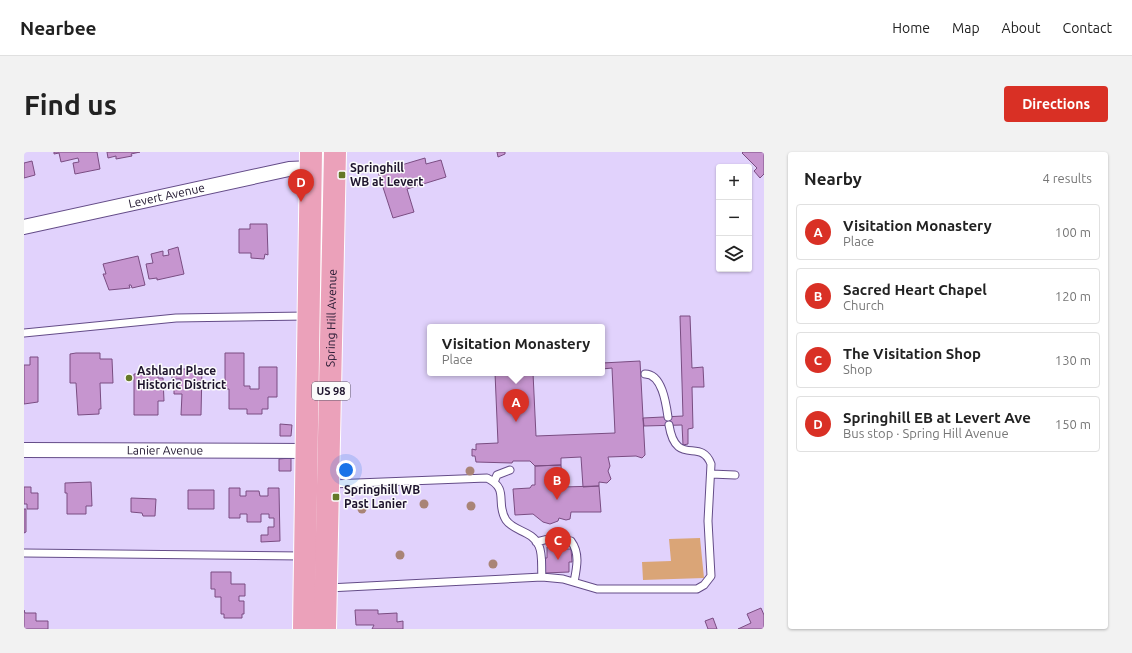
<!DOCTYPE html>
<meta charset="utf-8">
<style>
body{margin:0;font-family:Ubuntu,sans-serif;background:#f2f2f2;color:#222}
.controls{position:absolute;right:12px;top:12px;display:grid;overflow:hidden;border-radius:4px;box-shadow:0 1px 3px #0004}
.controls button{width:36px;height:36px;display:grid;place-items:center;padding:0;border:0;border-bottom:1px solid #e0e0e0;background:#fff;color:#222;font:20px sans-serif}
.you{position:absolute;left:322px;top:318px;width:14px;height:14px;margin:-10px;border:3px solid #fff;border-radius:50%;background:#1a73e8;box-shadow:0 0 0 6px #1a73e833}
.badge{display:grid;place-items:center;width:26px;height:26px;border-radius:50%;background:#d93025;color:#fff;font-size:13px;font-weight:700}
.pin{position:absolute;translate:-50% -33px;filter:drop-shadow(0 1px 2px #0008)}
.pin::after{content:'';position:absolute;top:21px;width:14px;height:12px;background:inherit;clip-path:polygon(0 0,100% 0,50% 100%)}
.popup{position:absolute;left:403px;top:172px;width:178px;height:52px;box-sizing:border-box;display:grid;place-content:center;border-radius:4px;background:#fff;filter:drop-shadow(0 1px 3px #0005);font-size:13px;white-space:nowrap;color:#767676}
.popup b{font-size:15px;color:#222}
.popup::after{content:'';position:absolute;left:50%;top:100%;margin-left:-8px;border:8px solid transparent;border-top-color:#fff}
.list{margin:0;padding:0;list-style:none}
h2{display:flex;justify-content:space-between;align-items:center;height:52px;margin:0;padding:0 16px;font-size:17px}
h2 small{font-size:13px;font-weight:400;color:#767676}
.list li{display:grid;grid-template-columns:26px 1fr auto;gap:12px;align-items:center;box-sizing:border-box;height:56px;margin:0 8px 8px;padding:0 8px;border:1px solid #e0e0e0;border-radius:4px}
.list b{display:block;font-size:15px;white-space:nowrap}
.list p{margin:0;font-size:13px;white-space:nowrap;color:#767676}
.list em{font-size:13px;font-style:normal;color:#767676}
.icon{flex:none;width:22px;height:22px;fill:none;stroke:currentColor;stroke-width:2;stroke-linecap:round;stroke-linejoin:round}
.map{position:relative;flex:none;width:740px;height:477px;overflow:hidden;border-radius:4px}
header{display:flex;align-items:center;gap:24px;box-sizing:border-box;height:56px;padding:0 20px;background:#fff;border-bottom:1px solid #e0e0e0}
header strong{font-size:19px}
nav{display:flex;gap:22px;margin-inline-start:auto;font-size:14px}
.intro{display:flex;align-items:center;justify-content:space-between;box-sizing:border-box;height:96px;padding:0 24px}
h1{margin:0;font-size:28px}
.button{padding:10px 18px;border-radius:4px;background:#d93025;color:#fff;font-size:14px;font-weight:700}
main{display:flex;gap:24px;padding:0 24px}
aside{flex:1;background:#fff;border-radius:4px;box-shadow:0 1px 3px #0004}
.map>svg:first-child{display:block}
</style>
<header>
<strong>Nearbee</strong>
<nav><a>Home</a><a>Map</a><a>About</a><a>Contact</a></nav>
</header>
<div class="intro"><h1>Find us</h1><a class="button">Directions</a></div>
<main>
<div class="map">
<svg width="740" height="477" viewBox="0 0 740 477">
<rect width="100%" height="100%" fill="#e1d2fc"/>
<path fill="#daa577" d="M676,386l4,40 -61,2 -1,-18 29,-1 -2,-22z"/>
<path fill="#c695cf" stroke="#7a4d82" d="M30,0h43l3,17 -25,5 -2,-11 6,-1 -1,-4 -17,4 -2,-9 -5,1z
M83,0h33l-9,2 1,2 -16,3v-3l-8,2z
M473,0h8v2l-7,3z
M719,0h21v22l-4,4 -6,-7 3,-3 -15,-15z
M401,6l1,6 15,-4 5,17 -39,12 7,23 -21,6 -15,-46z
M8,9l3,14 -11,3v-15z
M226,72h17l1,31 -3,-1 -1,5 -13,-1v-5h-12v-24h11z
M154,95l6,27 -27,6v-2l-8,1 -3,-15 7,-1 -2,-9 12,-3v5l6,-1 -1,-5z
M114,104l7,29 -13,3 -1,-3h-2l1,3 -21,2 -6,-16h3l-3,-10z
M656,164h10l2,52 11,-1 1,20h-12l1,41 -5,1v15l-5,1 -1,-20 -38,1 -1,-8 40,-2z
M52,201h24v6h12l1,24h-13l1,26h-2v5l-21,1 -2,-32h-6v-29z
M201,201h19v33h6v3h9v-22h18v30h-9v12h-6v5h-15v-5h-18v-20h-4z
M6,205h8v45l-14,2v-39h6z
M616,209l5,94 -3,3 -6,-2 -28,1 2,9 -2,5 3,8 -4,4 -8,-1v4l-16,1 -2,-30 -20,1v7l-26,1 -5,-5h-17l-1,2 -36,-1 -1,-6h-3v-7l4,1v-6l22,-1 -3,-70h38l3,63 79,-3 -3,-65 -10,1v-6z
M148,217h30l-1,46h-20l1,-21h-8v-11l7,1v-5h-9z
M110,222h24v4h5l1,23h-6v14h-24z
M256,272l12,1 -1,11h-11z
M267,306v13h-12v-12z
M537,313l1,22 37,-1 2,26h-30l-1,7 -4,1 -7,-2 -1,3 -8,3 -7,-2 -10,-8 -18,1 -2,-26 17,-1 2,-3h3v-19z
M67,330l1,24h-6v8h-19v-21h-2v-10z
M0,335h7v6h7v16h-11v-5h-3z
M205,336h11v8h6v-5h13l1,5h8v-8h11l1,53 -19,1v-7h7v-8h6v-9h-5v-4h-8v8h-14v-8h-7v4h-11z
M164,338h26v19h-26z
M107,346l25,1 -1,17h-12l-1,-3 -11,-1z
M0,357h2v23l-2,1z
M530,392l4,5h13l1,13h-3v10l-24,1 -1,-15h3v-11z
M187,420h20v12h14v12h-6v5h5v13h-2v4h-18v-4h-3v-17h-6v-8h-4z
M737,456l3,7v14h-26l13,-6 -4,-9z
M0,458l1,3h11v8h12v8h-24z
M331,458h23v4l19,-1v9l6,-1v8h-31l2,-4h-18z
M689,466l4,11h-9l-3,-8z"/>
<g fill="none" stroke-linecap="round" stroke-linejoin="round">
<g stroke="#644c88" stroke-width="9">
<path id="lane" d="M0,181l152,-15 131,-2
M621,222c17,0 21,29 23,43
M687,322l24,1
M470,330l3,-7 13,-5
M307,332l156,-6c23,11 8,25 19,42 8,12 26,10 33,26 4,9 2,22 3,31
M512,390c12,-4 23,-4 35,-1 9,12 6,26 3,41
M0,401l279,3
M304,436l214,-11 21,2 34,10h100l7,-4 7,-9 -3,-55 3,-57c-10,-27 -35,4 -42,-39"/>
</g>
<g stroke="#644c88" stroke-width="16">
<g id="street">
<path id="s1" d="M0,75l265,-58 22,-1"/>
<path id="s2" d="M0,298l282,1"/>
</g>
</g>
<g stroke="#fff" stroke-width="24">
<g id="primary">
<path d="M280,477l7,-477"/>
<path id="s3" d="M301,477l10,-477"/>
</g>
</g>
<use href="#lane" stroke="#fff" stroke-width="7"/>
<use href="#street" stroke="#fff" stroke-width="14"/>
<use href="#primary" stroke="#eba1ba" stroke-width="22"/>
</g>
<g fill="#a98476">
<circle cx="446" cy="319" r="4.5"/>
<circle cx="400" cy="352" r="4.5"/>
<circle cx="447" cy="354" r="4.5"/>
<circle cx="338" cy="357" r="4.5"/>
<circle cx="376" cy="403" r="4.5"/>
<circle cx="469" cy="412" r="4.5"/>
</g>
<g fill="#657828" stroke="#fbfbfb" stroke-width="1.5">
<rect x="314" y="19" width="8" height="8" rx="2"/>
<circle cx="105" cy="226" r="4"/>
<rect x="308" y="341" width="8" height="8" rx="2"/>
</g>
<g text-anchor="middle" stroke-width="3" stroke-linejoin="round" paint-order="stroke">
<rect fill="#fbfbfb" stroke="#60596b" stroke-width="1" x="288" y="230" width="38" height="18" rx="3"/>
<g font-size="11" font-weight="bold" fill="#1e142d">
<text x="307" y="243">US 98</text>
</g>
<g font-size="12" font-weight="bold" fill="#1e142d" stroke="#fbfbfb" text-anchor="start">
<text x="326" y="20">Springhill<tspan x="326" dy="14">WB at Levert</tspan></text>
<text x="113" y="223">Ashland Place<tspan x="113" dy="14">Historic District</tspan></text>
<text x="320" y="342">Springhill WB<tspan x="320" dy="14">Past Lanier</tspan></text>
</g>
<g font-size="12" fill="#1e142d" stroke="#fbfbfb">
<text dy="4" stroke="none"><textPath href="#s1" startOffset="146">Levert Avenue</textPath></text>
<text dy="4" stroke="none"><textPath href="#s3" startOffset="311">Spring Hill Avenue</textPath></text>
<text dy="4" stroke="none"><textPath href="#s2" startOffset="141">Lanier Avenue</textPath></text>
</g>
</g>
</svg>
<div class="controls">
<button>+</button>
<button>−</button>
<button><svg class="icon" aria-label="layers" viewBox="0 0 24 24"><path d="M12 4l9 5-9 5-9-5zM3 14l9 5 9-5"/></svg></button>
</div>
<div class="you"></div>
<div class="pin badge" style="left:492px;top:270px">A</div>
<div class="popup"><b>Visitation Monastery</b>Place</div>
<div class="pin badge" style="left:533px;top:348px">B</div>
<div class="pin badge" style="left:534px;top:408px">C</div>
<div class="pin badge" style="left:277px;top:50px">D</div>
</div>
<aside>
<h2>Nearby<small>4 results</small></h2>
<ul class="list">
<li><span class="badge">A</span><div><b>Visitation Monastery</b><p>Place</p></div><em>100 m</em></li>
<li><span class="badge">B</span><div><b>Sacred Heart Chapel</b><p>Church</p></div><em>120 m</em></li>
<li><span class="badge">C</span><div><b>The Visitation Shop</b><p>Shop</p></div><em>130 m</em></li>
<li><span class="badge">D</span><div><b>Springhill EB at Levert Ave</b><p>Bus stop · Spring Hill Avenue</p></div><em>150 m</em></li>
</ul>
</aside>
</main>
